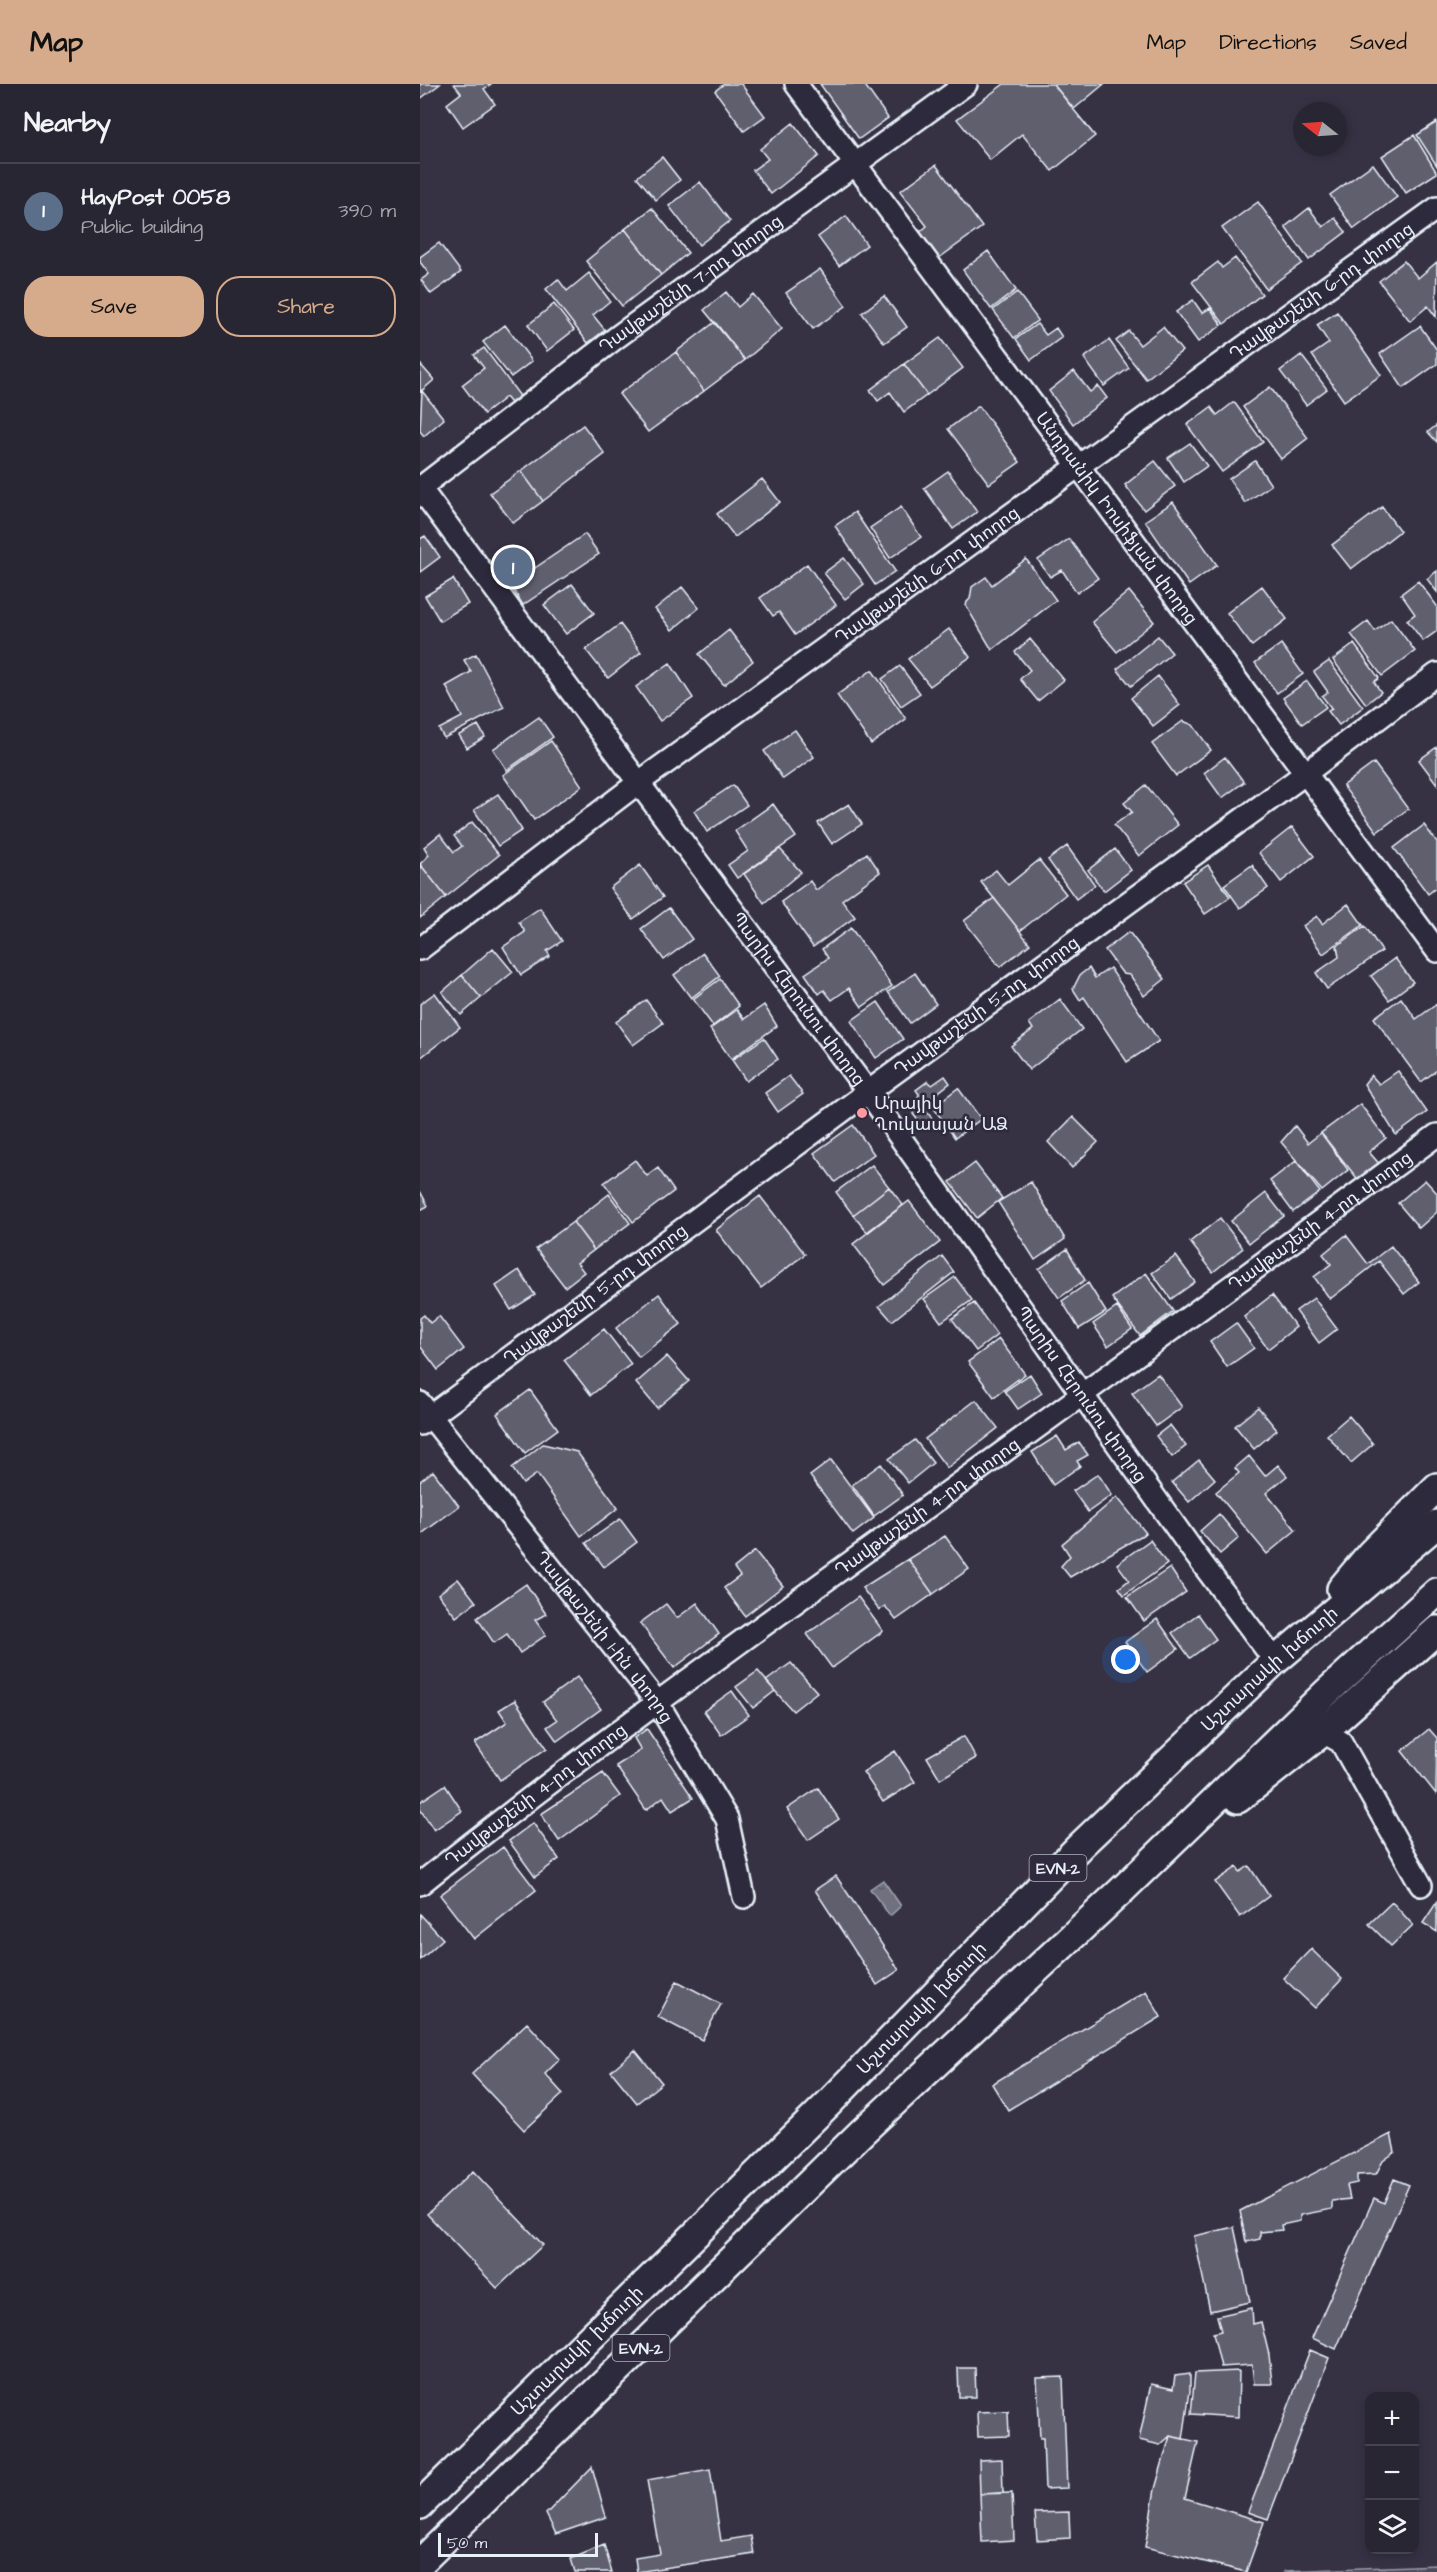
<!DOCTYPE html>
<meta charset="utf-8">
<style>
body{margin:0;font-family:"Architects Daughter","Noto Sans Armenian",sans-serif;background:#302e3b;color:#f1f3f6}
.controls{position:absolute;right:18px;bottom:18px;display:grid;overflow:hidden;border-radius:12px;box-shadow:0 3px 9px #0003}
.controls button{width:54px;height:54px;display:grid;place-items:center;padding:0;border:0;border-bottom:2px solid #44434e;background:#282633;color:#f1f3f6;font:30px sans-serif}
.compass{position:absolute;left:873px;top:18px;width:54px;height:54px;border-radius:50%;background:#282633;box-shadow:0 3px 9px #0003;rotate:287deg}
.scale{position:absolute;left:18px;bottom:15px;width:160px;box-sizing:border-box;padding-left:6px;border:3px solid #e8f1f8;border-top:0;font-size:16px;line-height:21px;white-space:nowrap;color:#e8f1f8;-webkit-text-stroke:4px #2f2a3d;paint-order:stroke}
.you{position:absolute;left:706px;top:1576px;width:21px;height:21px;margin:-15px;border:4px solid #fff;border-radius:50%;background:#1a73e8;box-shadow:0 0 0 9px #1a73e833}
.badge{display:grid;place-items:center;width:39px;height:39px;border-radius:50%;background:#d6ab8b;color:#fff;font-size:20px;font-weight:700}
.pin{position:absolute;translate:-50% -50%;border:3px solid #fff;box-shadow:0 2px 6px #0006}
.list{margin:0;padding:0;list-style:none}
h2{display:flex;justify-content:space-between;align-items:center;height:78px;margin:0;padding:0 24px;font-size:26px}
h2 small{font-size:20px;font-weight:400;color:#a5a5ac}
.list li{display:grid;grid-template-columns:39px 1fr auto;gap:18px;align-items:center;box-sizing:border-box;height:96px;padding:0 24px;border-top:2px solid #44434e}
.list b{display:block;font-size:22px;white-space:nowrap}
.list p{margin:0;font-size:20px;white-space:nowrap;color:#a5a5ac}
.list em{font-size:20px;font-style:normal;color:#a5a5ac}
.actions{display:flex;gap:12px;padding:18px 24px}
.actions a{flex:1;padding:14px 0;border:2px solid #d6ab8b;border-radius:24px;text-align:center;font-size:21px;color:#d6ab8b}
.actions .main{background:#d6ab8b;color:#111}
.icon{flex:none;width:33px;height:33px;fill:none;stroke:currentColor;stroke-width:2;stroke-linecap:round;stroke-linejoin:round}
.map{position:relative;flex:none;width:1017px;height:2488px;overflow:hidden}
header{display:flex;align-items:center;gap:36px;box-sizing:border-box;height:84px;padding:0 30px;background:#d6ab8b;color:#111}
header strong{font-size:28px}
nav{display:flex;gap:33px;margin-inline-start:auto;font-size:21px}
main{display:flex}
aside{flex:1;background:#282633}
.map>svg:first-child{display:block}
</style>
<header>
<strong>Map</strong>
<nav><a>Map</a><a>Directions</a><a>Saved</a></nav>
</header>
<main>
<aside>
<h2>Nearby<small></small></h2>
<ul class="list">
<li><span class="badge" style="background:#5c6f8a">1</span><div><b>HayPost 0058</b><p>Public building</p></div><em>390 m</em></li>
</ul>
<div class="actions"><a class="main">Save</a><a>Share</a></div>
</aside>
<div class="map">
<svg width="1017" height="2488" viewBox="0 0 1017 2488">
<defs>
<pattern id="grass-tufts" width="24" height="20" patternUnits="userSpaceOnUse" patternTransform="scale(1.5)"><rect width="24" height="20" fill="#4d4b5c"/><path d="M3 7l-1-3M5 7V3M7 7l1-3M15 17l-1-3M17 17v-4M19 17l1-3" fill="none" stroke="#676574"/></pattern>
<pattern id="water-ripples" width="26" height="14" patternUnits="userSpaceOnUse" patternTransform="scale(1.5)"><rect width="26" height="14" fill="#70717f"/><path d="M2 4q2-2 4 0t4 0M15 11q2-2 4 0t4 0" fill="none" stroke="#5b5c64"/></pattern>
</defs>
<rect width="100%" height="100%" fill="#363244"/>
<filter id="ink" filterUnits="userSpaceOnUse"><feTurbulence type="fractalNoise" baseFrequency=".0167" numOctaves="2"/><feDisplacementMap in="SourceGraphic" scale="12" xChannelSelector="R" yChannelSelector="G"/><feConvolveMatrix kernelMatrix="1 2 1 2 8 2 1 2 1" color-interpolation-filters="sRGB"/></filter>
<g filter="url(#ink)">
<path fill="url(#grass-tufts)" stroke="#9a9eaa" stroke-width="1.5" d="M1017,2481v7h-153l1,-1z"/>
<path fill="url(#water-ripples)" stroke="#a0a4af" stroke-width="1.5" d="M463,1796l18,26 -11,10 -20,-27z"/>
<path fill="#605e6e" stroke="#e8f1f8" stroke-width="1.5" d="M0,0h20l-20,15z
M34,0h37l-7,5 11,15 -32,23 -16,-23 14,-11z
M304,0h17l24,32 -21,15 -29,-40z
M400,0h44l24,34 -29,21z
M584,0h49l42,52 -43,35 -30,-37 -32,26 -33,-41z
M633,0h51l-30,25z
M1017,38v44l-20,-31z
M373,39l26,33 -48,38 -18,-24 15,-11 -8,-10z
M994,51l23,38 -31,20 -24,-37z
M242,73l18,23 -24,20 -19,-23z
M953,80l24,33 -43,32 -24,-34z
M516,81l46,62 -43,31 -19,-26 7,-6 -27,-35z
M280,98l30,39 -31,24 -30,-39z
M838,118l44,61 -36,26 -44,-61z
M232,124l36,45 -27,22 -36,-46z
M889,124l14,19 12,-9 11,14 -37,28 -24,-33z
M426,132l21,29 -28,21 -21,-29z
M205,145l36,46 -39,31 -36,-45z
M19,159l22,29 -30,22 -10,-14 8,-6 -9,-12v-5z
M568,167l28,39 -25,19 -28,-39z
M815,174l27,36 -38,30 -32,-42 26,-20 4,6z
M984,177l14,17 19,-16 -1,55 -8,-11 -18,15 -31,-40z
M400,185l26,37 -33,23 -27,-36z
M169,189l21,28 -17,14 12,15 -17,13 -42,-54 12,-10 9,12z
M306,208l12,15 15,-13 29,35 -37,31 -41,-50z
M597,208l21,28 -24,18 -21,-28z
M464,212l23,31 -23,16 -22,-30z
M773,216l9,13 8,-5 12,17 -24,17 -22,-30z
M134,220l20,26 -27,21 -19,-26z
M917,228l44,63 -37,26 -32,-46 17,-12 -12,-18z
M295,238l30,38 -41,31 -28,-39z
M617,240l9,11 10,-7 6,9 -31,23 -15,-21z
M85,241l27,36 -21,16 -28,-35z
M1000,242l17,24v14l-34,24 -23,-34z
M743,243l19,24 -36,28 -30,-38 13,-10 11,14z
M520,254l23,30 -36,27 -23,-31z
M689,256l20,28 -25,18 -20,-28z
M64,264l36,48 -9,7 -5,-6 -22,17 -22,-29 22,-17 -10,-13z
M256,268l28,39 -56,41 -29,-38z
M881,271l26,34 -21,16 -26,-34z
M0,280l14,16 -14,12z
M484,280l23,31 -23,17 -14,-20 -12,9 -8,-11z
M654,287l16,21 8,-6 9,12 -34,26 -24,-33z
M850,303l38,51 -27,21 -38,-52z
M2,307l22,28 -20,17 -4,-5z
M814,318l29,40 -41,30 -35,-47 24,-18 6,8z
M559,322l41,56 -31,22 -41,-55z
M163,341l22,29 -62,47 -22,-30z
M1017,341v17l-9,-10z
M770,359l17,23 -23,16 -16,-24z
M735,377l20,25 -31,24 -19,-25z
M835,377l16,24 -26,18 -16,-24z
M101,387l22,30 -30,22 -23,-30z
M528,387l29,41 -24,17 -29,-41z
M342,395l18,23 -45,35 -18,-23z
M753,418l44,63 -28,20 -44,-64z
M481,423l20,30 -31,21 -20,-30z
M962,423l18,24 -49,38 -19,-24z
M435,428l40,59 -20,14 -40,-59z
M165,450l14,20 -76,51 -13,-20z
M5,452l15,21 -20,15v-33z
M649,455l29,39 -21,15 -15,-23 -12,7 -12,-17z
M424,474l20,26 -19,15 -21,-26z
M606,475l30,41 -64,50 -26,-44 1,-4 3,-3 2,-12 14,-10 6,8z
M387,480l29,41 -41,30 -16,-23 -6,4 -13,-18z
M1017,487v21l-10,-13z
M33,495l15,25 -28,17 -15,-25z
M998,497l19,25v25l-14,10 -16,-21 8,-6 -14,-20z
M152,500l22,29 -28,21 -22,-29z
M842,502l25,33 -35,27 -25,-33z
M262,503l17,21 -27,22 -17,-21z
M709,507l25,31 -37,30 -25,-30z
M971,535l24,32 -33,25 -31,-42 17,-13 7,10z
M200,540l21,28 -33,26 -22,-28z
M529,545l21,28 -40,29 -22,-27z
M309,546l24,31 -29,24 -25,-31z
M738,552l14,17 -41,33 -14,-17z
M610,555l34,41 -26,21 -18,-22 10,-9 -15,-18z
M861,560l22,30 -26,19 -22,-30z
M934,560l25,34 -5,4 7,10 -15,12 -33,-44z
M56,570l28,53 -60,31 -5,-9 23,-12 -16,-31 25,-14 -7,-12z
M909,577l34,46 -24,18 -11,-14 4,-2 -10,-13 6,-4 -14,-20z
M250,579l23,35 -33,23 -24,-34z
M480,582l20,27 -19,13 -19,-27z
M452,586l34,49 -35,25 -34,-49z
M738,592l22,29 -27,21 -22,-28z
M887,597l19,26 -24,17 -19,-26z
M119,633l14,20 -46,33 -14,-21z
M763,637l10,4 18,25 -35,26 -24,-32z
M58,641l7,12 -18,11 -8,-13z
M375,646l19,27 -31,22 -19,-28z
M131,657l31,45 -48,34 -31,-45z
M1017,663v37l-18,-24z
M805,673l19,25 -22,16 -18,-25z
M954,679l34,46 -31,23 -34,-46z
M313,701l14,20 -40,27 -13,-21z
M726,701l32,40 -39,31 -25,-31 18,-13 -8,-9z
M78,710l24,36 -24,16 -24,-36z
M353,720l23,33 -59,41 -9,-13 20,-14 -13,-20z
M429,720l13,20 -30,20 -14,-21z
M52,738l27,33 -53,42 -26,-33 9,-9 -5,-8 16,-13 14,18 8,-6 -8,-10z
M1004,741l13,17v45l-9,7 -34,-46z
M872,743l22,29 -33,26 -22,-29z
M647,762l28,39 -19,14 -28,-39z
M360,765l21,23 -37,31 -20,-29z
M695,765l16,21 -27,21 -16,-21z
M447,769l13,19 -38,28 13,17 -42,30 -32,-45 29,-21 6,9z
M619,776l27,34 -46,37 -39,-49 15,-12 12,15z
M0,780l26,33 -26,21z
M220,781l23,32 -30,22 -23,-31z
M788,781l22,32 -25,17 -22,-32z
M832,781l16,23 -28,20 -16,-23z
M574,814l36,46 -30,23 -36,-46z
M928,820l15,21 -40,29 -20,-28 14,-10 5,8z
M120,824l22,33 -15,10 3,5 -29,19 -18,-28 22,-15 -6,-10z
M249,824l23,31 -28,21 -23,-31z
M945,842l17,25 -55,38 -11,-16 23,-16 -2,-11z
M431,844l41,58 -30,21 -13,-19 -17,12 -8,-10 -5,4 -14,-20 23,-16 -6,-9z
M709,848l36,47 -21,17 -14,-21 -7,-1 -18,-24z
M73,864l20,24 -32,26 -19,-23z
M283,869l17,23 -29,22 -17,-23z
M975,874l18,24 -24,18 -18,-24z
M669,884l6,10 15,-10 49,73 -32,21 -43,-65 -4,3 -7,-11 7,-14z
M495,889l21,31 -26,19 -22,-31z
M42,891l19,23 -20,17 -19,-23z
M300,895l19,27 -26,20 -20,-27z
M15,909l25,34 -40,31v-54z
M981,914l15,21 21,-15v66l-16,12 -47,-64z
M640,915l22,30 -53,41 -18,-24 22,-17 -4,-6z
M226,916l17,23 -30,22 -17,-23z
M458,918l25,37 -27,19 -25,-37z
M344,921l13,21 -46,33 -21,-30 27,-19 7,9z
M344,954l14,21 -32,22 -14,-21z
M978,987l29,41 -31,23 -32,-51 7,-9 8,9z
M369,992l14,18 -25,18 -13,-19z
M525,992l5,7 -28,22 12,16 -10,7 -11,-14 6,-20 -3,-4 12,-9 4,4z
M538,1004l23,31 -26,19 -22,-31z
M940,1020l26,34 -17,14 12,14 -21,16 -39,-49z
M653,1033l25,25 -26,26 -24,-26z
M433,1041l21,29 -39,28 -21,-29z
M875,1042l13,17 13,-10 27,37 -26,21 -41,-49z
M215,1076l12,16 11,-8 16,23 -41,31 -29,-39z
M876,1077l24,31 -27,20 -23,-31z
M555,1079l27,35 -25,20 -27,-36z
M452,1081l17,22 -36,28 -17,-23z
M1005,1096l12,13v19l-18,16 -21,-25z
M611,1098l34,57 -30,21 -37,-58z
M469,1103l14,18 -36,27 -14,-17z
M0,1107l8,15 -8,4z
M846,1109l18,23 -35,27 -18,-22z
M189,1110l21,29 -36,27 -21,-28z
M340,1112l45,58 -44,34 -45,-58z
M489,1117l31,41 -56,43 -31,-41z
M800,1134l23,30 -30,24 -23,-30z
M153,1138l21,28 -17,13 7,9 -19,15 -29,-38z
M926,1151l22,29 23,-18 28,36 -15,12 -25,-33 -49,38 -16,-22 17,-13 -8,-10z
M647,1165l18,31 -26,18 -20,-29z
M522,1172l12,16 -62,49 -13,-15z
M756,1172l19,26 -24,17 -19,-26z
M99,1186l16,25 -24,15 -15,-24z
M726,1189l27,38 -33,25 -28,-38z
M535,1193l17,23 -31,22 -17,-23z
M668,1199l18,29 -27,17 -17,-28z
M239,1210l22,30 -42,33 -23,-29z
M852,1211l24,32 -28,22 -24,-32z
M894,1214l23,31 -18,14 -23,-32z
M554,1219l23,32 -21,16 -24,-32z
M697,1223l15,22 -24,17 -15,-22z
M4,1231l6,8 9,-7 25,33 -26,21 -18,-24v-28z
M816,1239l18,25 -27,19 -17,-25z
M184,1245l27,35 -40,31 -27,-35z
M579,1255l26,35 -31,23 -26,-35z
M247,1272l22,25 -32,27 -21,-25z
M610,1290l12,19 -24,16 -13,-18z
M738,1290l24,33 -26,19 -24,-33z
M110,1306l28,39 -33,24 -28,-39z
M556,1316l22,28 -51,40 -22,-29z
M838,1323l19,23 -23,19 -19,-23z
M929,1332l24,28 -22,19 -24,-28z
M750,1341l16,21 -14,11 -16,-21z
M637,1352l9,14 13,-8 9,13 -11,6 3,5 -27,19 -21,-33z
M495,1356l18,23 -25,20 -19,-24z
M123,1360l34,8 41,56 -37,28 -44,-62 -14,10 -11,-16z
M829,1372l16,20 13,-11 9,11 -21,17 30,37 -29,24 -51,-62 23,-19 -4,-5z
M411,1376l43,58 -21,16 -43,-58z
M779,1376l16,19 -26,23 -17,-20z
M461,1380l22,31 -29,21 -22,-31z
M13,1387l26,35 -39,29v-54z
M678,1390l14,21 -24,17 -15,-21z
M697,1413l29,36 -76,44 -9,-11 9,-10 -8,-12z
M799,1430l20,24 -19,16 -20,-23z
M200,1435l17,23 -33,25 -18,-24z
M525,1452l24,33 -36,25 -25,-35z
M730,1456l17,24 -43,31 -5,-7 10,-8 -12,-16z
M335,1467l28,35 -38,30 -21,-28 16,-12 -6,-8z
M488,1475l25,35 -37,26 -11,-14 -6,4 -17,-22z
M750,1484l16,24 -42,29 -17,-24z
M38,1495l18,23 -20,15 -18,-23z
M106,1500l20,30 -11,6 11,15 -26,18 -13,-19 -13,9 -17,-25z
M438,1513l25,34 -51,37 -25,-34z
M277,1519l22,31 -45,34 -34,-45 26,-19 11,14z
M778,1530l18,25 -26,19 -18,-25z
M737,1535l21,30 -31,23 -22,-30z
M371,1579l26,29 -24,19 -27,-30z
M338,1587l17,20 -22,17 -17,-21z
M157,1593l24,32 -44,32 -10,-14 10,-7 -14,-18z
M312,1607l17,24 -28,20 -17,-24z
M95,1616l32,48 -47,32 -25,-37 32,-21 -8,-12z
M227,1645l46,69 -21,13 -9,-14 -17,13 -30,-44 25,-16 -7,-12z
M1009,1645l8,9 -1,56 -34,-43z
M544,1652l12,22 -36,21 -13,-22z
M475,1667l20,31 -32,20 -20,-30z
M183,1689l17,23 -61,45 -18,-27z
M25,1701l17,26 -28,19 -14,-21v-7z
M398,1704l21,31 -31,21 -21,-31z
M113,1739l26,36 -24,18 -26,-36z
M83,1763l33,43 -62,49 -34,-44z
M829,1782l20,30 -29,21 -25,-35 22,-15 3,5z
M416,1792l63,94 -22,15 -62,-95z
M972,1818l21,23 -22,21 -22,-22z
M1017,1818v30l-14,-9z
M0,1830l23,25 -23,21z
M891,1865l31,30 -27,29 -32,-30z
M257,1897l44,23 -19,36 -44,-23z
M726,1907l15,26 -153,93 -16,-26z
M107,1939l33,36 -15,15 18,20 -39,36 -52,-56z
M215,1966l27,33 -25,20 -26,-32z
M971,2050l4,18 -12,9 -7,13 -19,1v8l-10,2 3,14 -18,2v8l-32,6v6l-19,4 1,5 -22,2v7l-14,3 -6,-31z
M53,2087l70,74 -46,43 -70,-74z
M974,2095l15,6 -73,164 -24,-11 62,-140 10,5z
M814,2143l16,75 -40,9 -16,-75z
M832,2224l1,16 8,-2 8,33 3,29h-18l-2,-19 -31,2 -8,-34 8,-2 -4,-15z
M890,2266l19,8 -61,161 -20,-7z
M538,2284h17l1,29h-17z
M819,2287l-1,46 -47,-3 4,-41z
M770,2290v17l-7,48 -13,-3 -10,9 -21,-5 12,-56 22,5 2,-13z
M643,2293l4,111 -22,1 -2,-51h-3l-3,-60z
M588,2327l1,25 -31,1 -1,-25z
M750,2352l28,6 -13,56 79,24 -18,50 -101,-25 10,-58z
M582,2375l1,34 -23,1 -1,-34z
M172,2383l14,50 -50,17 -10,-20z
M290,2385l11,72 30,-5 3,18 -117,18 -2,-14 25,-4 -13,-74z
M592,2409l2,47 -32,2 -2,-48z
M649,2428l1,26 -33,2 -2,-27z
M184,2461l8,27h-37l-4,-13z"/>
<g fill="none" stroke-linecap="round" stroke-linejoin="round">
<g stroke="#e8f1f8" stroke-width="26">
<g id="minor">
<path id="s1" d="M376,0l641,867"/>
<path id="s2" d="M0,404l448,604 327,462 80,107"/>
<path id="s3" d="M0,404l197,-151 349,-253"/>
<path id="s4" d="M0,865l218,-166 799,-575"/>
<path id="s5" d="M0,1319l237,299 70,117 17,78"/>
<path id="s6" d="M0,1340l448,-332 438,-319 131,-99"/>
<path d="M903,1648l18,10 80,143"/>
<path id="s7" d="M0,1800c174,-139 355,-267 535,-397 161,-116 322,-234 482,-352"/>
</g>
</g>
<g stroke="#e8f1f8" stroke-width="32">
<g id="major">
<path d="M921,1505l30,-36 66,-66"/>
<path d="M818,1715l85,-67 114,-102"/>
<path id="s8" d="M0,2421l409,-402 252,-258 194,-184 162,-137"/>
<path d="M0,2479l442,-431 259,-241 207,-200 109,-99"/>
</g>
</g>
<use href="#minor" stroke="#2f2a3d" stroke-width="21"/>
<use href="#major" stroke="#2f2a3d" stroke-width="27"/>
</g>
</g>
<circle fill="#ff9aa2" stroke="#2f2a3d" stroke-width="2" cx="442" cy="1029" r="6"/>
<g text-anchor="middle" stroke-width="5" stroke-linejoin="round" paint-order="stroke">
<g fill="#2f2a3d" stroke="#b0b5c0" stroke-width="1.5">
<rect x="609.5" y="1771" width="57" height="26" rx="4.5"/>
<rect x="192.5" y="2251" width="57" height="26" rx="4.5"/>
</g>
<g font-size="16" font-weight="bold" fill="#e8f1f8">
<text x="638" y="1790">EVN-2</text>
<text x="221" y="2270">EVN-2</text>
</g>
<g font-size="18" fill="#e8f1f8" stroke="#2f2a3d">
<text dy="6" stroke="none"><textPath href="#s3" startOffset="339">Դավթաշենի 7-րդ փողոց</textPath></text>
<text dy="6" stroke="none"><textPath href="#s4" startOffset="1116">Դավթաշենի 6-րդ փողոց</textPath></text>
<text dy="6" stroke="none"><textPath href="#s1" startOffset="540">Անդրանիկ Իոսիֆյան փողոց</textPath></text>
<text dy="6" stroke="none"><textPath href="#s4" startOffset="630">Դավթաշենի 6-րդ փողոց</textPath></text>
<text dy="6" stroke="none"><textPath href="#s2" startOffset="636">Պարիս Հերունու փողոց</textPath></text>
<text dy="6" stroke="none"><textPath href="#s6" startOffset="704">Դավթաշենի 5-րդ փողոց</textPath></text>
<text dy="6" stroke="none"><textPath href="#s7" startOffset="1118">Դավթաշենի 4-րդ փողոց</textPath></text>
<text dy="6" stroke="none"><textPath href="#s6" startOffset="218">Դավթաշենի 5-րդ փողոց</textPath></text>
<text dy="6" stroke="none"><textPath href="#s2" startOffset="1122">Պարիս Հերունու փողոց</textPath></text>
<text dy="6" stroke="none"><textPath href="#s7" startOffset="632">Դավթաշենի 4-րդ փողոց</textPath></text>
<text dy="6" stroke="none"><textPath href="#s5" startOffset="298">Դավթաշենի 1-ին փողոց</textPath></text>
<text dy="6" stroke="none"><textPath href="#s8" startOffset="1192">Աշտարակի խճուղի</textPath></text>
<text dy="6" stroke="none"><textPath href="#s7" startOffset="146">Դավթաշենի 4-րդ փողոց</textPath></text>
<text dy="6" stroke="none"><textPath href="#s8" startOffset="706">Աշտարակի խճուղի</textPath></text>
<text dy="6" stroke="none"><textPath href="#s8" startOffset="220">Աշտարակի խճուղի</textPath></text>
</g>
<g font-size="18" fill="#e8f1f8" stroke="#2f2a3d" text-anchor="start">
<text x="454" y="1025">Արայիկ<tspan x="454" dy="21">Ղուկասյան ԱՁ</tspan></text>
</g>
</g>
</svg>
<div class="controls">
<button>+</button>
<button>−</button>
<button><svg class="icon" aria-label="layers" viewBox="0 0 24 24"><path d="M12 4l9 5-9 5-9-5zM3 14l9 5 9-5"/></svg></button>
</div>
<svg class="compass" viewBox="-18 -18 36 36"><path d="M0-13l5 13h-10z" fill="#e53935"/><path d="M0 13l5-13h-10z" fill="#a5a5ac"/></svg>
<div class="scale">50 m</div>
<div class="you"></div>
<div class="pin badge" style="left:93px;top:483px;background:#5c6f8a">1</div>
</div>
</main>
